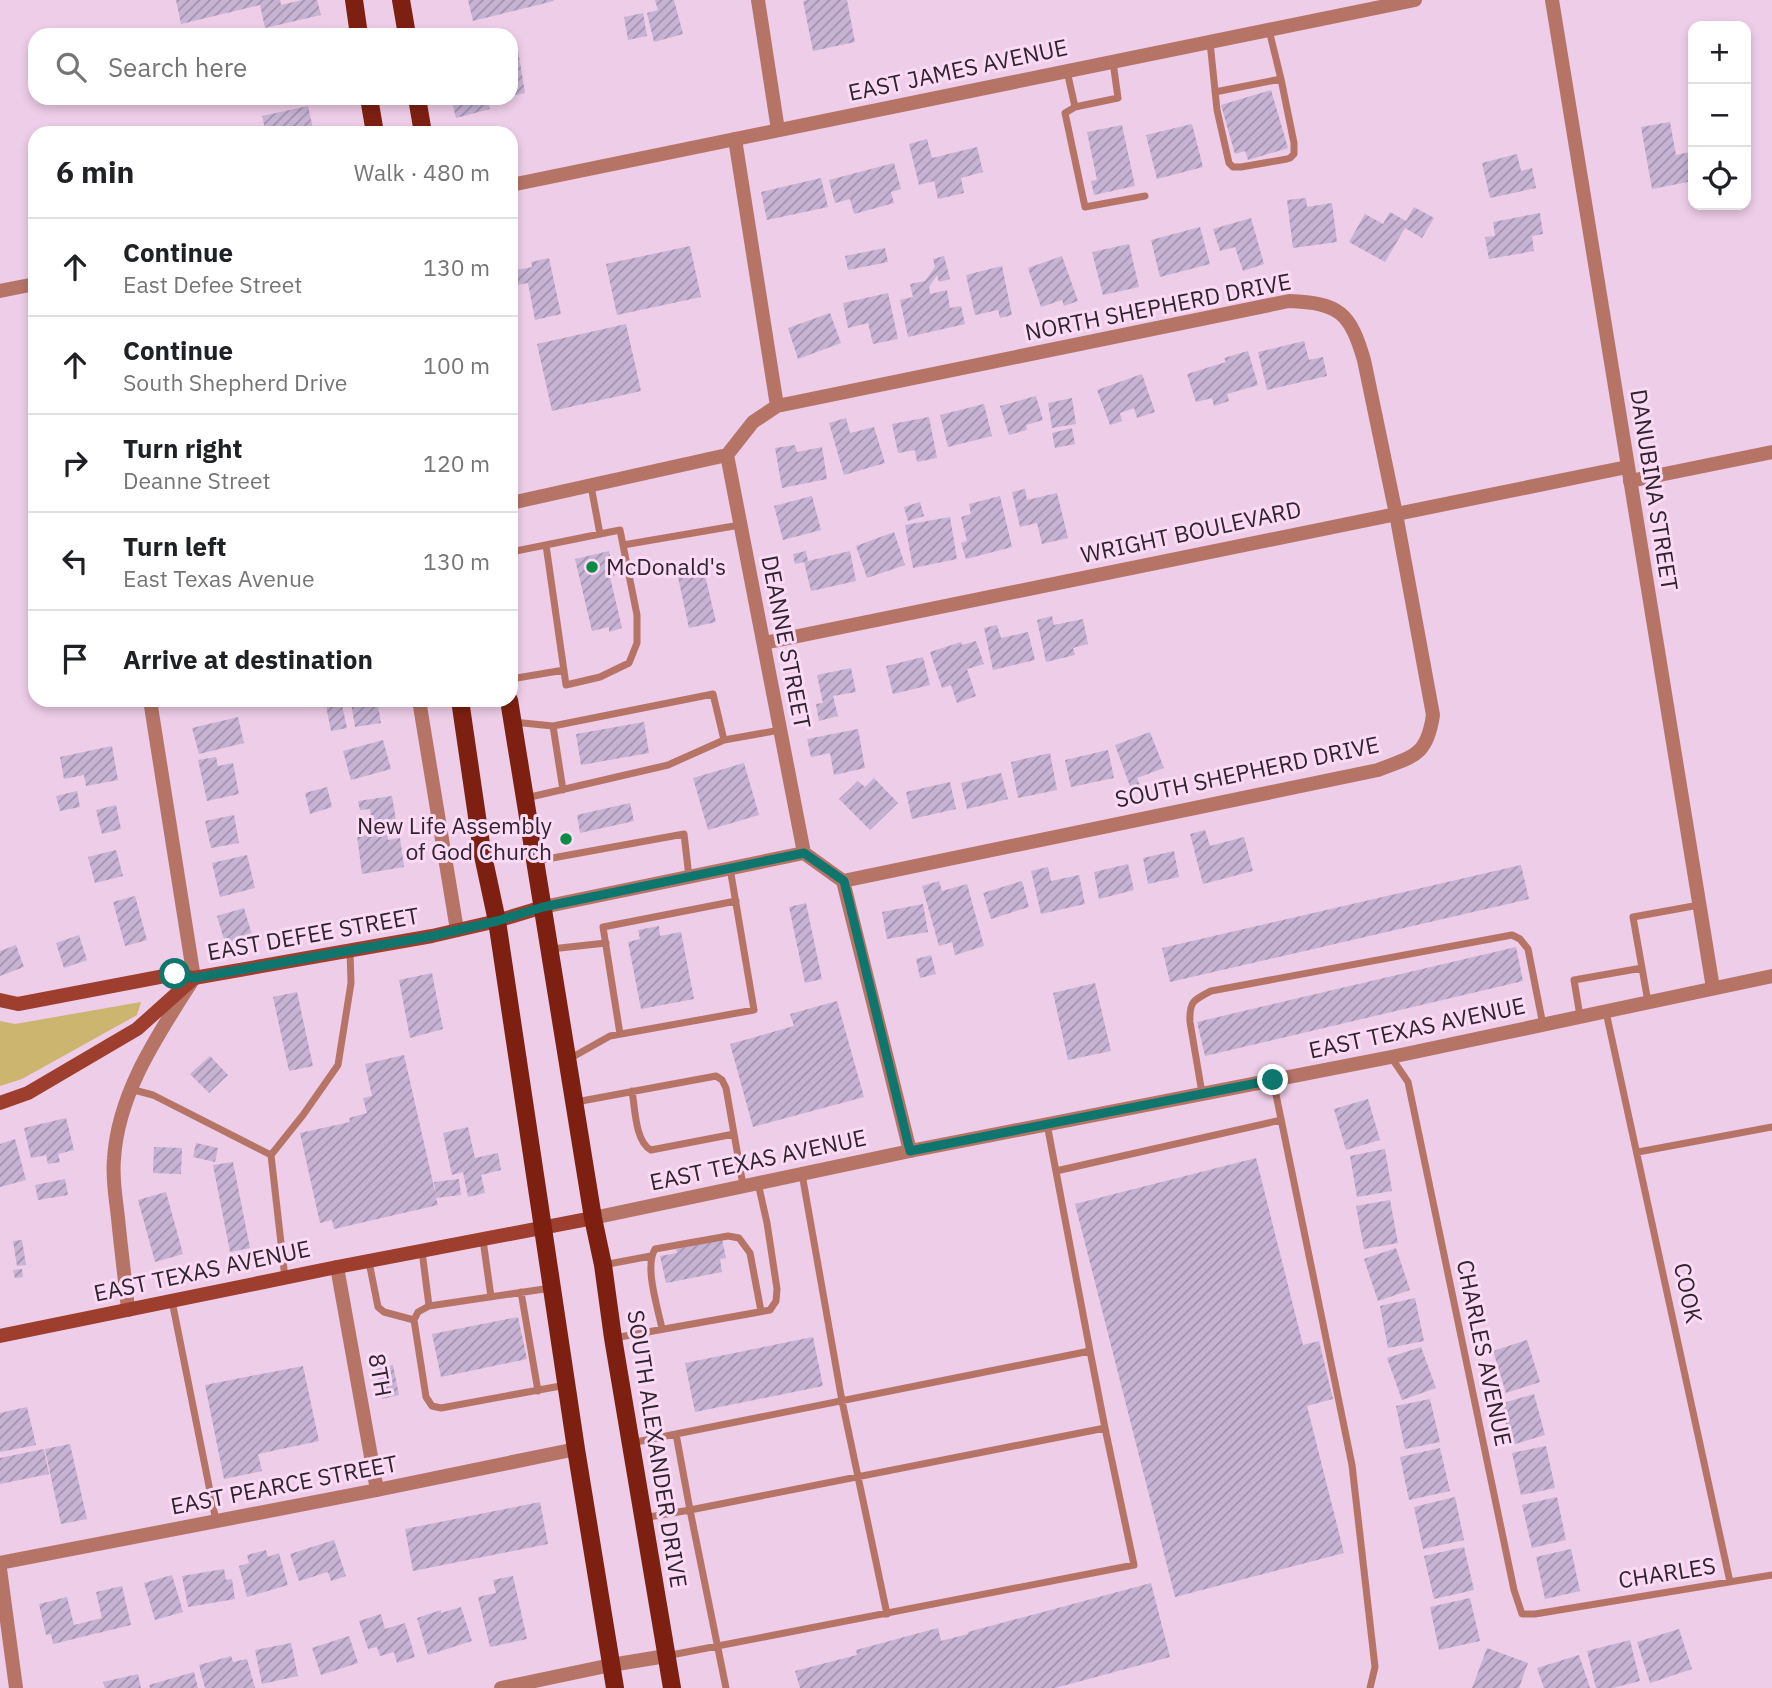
<!DOCTYPE html>
<meta charset="utf-8">
<style>
body{margin:0;font-family:"IBM Plex Sans",sans-serif;background:#f6f6f6;color:#202124}
.controls{position:absolute;right:21px;top:21px;display:grid;overflow:hidden;border-radius:14px;box-shadow:0 4px 10px #0003}
.controls button{width:63px;height:63px;display:grid;place-items:center;padding:0;border:0;border-bottom:2px solid #e0e0e0;background:#fff;color:#202124;font:35px sans-serif}
.stop{position:absolute;width:21px;height:21px;margin:-16px;border:5px solid #0f766e;border-radius:50%;background:#fff}
.stop.end{background:#0f766e;border-color:#fff;box-shadow:0 2px 7px #0008}
.list{margin:0;padding:0;list-style:none}
h2{display:flex;justify-content:space-between;align-items:center;height:91px;margin:0;padding:0 28px;font-size:30px}
h2 small{font-size:23px;font-weight:400;color:#757577}
.list li{display:grid;grid-template-columns:46px 1fr auto;gap:21px;align-items:center;box-sizing:border-box;height:98px;padding:0 28px;border-top:2px solid #e0e0e0}
.list b{display:block;font-size:26px;white-space:nowrap}
.list p{margin:0;font-size:23px;white-space:nowrap;color:#757577}
.list em{font-size:23px;font-style:normal;color:#757577}
.icon{flex:none;width:38px;height:38px;fill:none;stroke:currentColor;stroke-width:2;stroke-linecap:round;stroke-linejoin:round}
.map{position:relative;flex:none;width:1772px;height:1688px;overflow:hidden}
.search{position:absolute;background:#fff;box-shadow:0 4px 10px #0003;left:28px;top:28px;width:490px;height:77px;display:flex;align-items:center;gap:18px;box-sizing:border-box;padding:0 24px;border-radius:21px;color:#757577;font-size:26px}
.panel{position:absolute;background:#fff;box-shadow:0 4px 10px #0003;left:28px;top:126px;width:490px;height:581px;border-radius:21px}
.map>svg:first-child{display:block}
</style>
<div class="map">
<svg width="1772" height="1688" viewBox="0 0 1772 1688">
<defs>
<pattern id="building-hatch" width="6" height="6" patternUnits="userSpaceOnUse" patternTransform="scale(1.75)"><rect width="6" height="6" fill="#c7b3d4"/><path d="M-1 1l2-2M0 6l6-6M5 7l2-2" fill="none" stroke="#a291ac"/></pattern>
</defs>
<rect width="100%" height="100%" fill="#eecde8"/>
<path fill="#ccb56f" d="M141,1002l-4,13 -115,64 -22,7v-65l15,3z"/>
<path fill="url(#building-hatch)" d="M176,0h104l1,5 21,-5h15l4,15 -56,13 -5,-23 -79,19z
M468,0h86v1l-81,20z
M655,0h19l9,34 -29,8 -7,-29 11,-3z
M808,0h39l8,42 -42,9 -10,-50z
M643,13l4,23 -19,4 -4,-23z
M517,44l8,49 -14,3v-51z
M1271,90l17,58 -40,12 -3,-9 -10,3 -14,-49z
M451,98h36l3,11 -34,9z
M308,106l6,27h-48l-4,-17z
M1670,122l6,33 14,-3 3,17v12l-41,8 -11,-62z
M1192,124l11,43 -46,12 -11,-44z
M1122,125l13,61 -41,9 -3,-14 6,-1 -10,-48z
M927,139l5,19 45,-11 6,25 -22,6 3,15 -26,6 -4,-18 -15,4 -10,-41z
M1517,154l4,17 11,-3 4,20 -46,10 -8,-35z
M894,163l7,26 -10,3 3,11 -40,11 -4,-15 -15,4 -6,-23z
M821,178l7,29 -61,13 -6,-28z
M1306,198l1,9 25,-4 5,39 -44,6 -6,-48z
M1414,207l20,11 -12,20 -17,-10 -20,34 -36,-20 16,-28 18,10 7,-12 16,9z
M1540,213l3,21 -11,2 2,15 -45,8 -4,-22 10,-1 -2,-14z
M1251,218l13,46 -21,7 -8,-24 -15,4 -7,-22z
M1200,227l10,37 -50,13 -9,-37z
M1129,244l10,43 -36,8 -11,-43z
M690,246l11,51 -84,18 -11,-51z
M885,248l3,14 -40,8 -3,-14z
M944,256l6,23 -11,3 -2,-7 -8,12 1,7 17,-4 3,18 11,-2 4,18 -57,13 -8,-37 13,-3 -3,-13 15,-3 10,-14 -2,-8z
M1062,256l16,45 -14,5 -2,-6 -21,7 -13,-39z
M549,258l12,56 -26,6 -7,-37 -17,3v-15l21,-4 -1,-5z
M1002,266l10,49 -12,3 -2,-8 -23,5 -9,-40z
M888,293l10,46 -25,5 -5,-21 -20,5 -5,-25z
M830,313l11,30 -43,16 -10,-31z
M626,324l15,67 -89,20 -15,-67z
M1304,341l5,19 14,-3 4,19 -60,14 -9,-38z
M1248,351l10,34 -31,9 2,7 -15,5 -2,-8 -16,4 -9,-28 39,-12 -2,-4z
M1142,374l13,38 -18,6 -3,-10 -14,5 2,8 -12,4 -13,-35z
M1036,396l7,24 -17,5 1,5 -18,5 -9,-29z
M1072,398l4,26 -24,4 -4,-25z
M984,404l8,32 -44,11 -8,-32z
M929,417l8,41 -20,4 -2,-12 -17,3 -6,-29z
M846,418l4,15 24,-6 11,36 -41,12 -15,-52z
M1072,428l3,16 -20,4 -3,-15z
M795,445l2,7 25,-5 5,32 -45,9 -7,-40z
M1025,489l2,11 30,-7 11,45 -26,6 -5,-21 -17,4 -8,-35z
M812,496l9,34 -38,10 -9,-34z
M1000,496l12,51 -46,12 -5,-16 6,-2 -6,-24 10,-3 -2,-10z
M920,502l4,14 -16,5 -4,-14z
M950,517l7,42 -44,9 -8,-43z
M894,532l11,33 -38,13 -11,-32z
M609,551l6,25 -5,1 12,51 -13,4v-5l-17,4 -17,-72z
M806,551l2,10 42,-10 6,30 -45,10 -7,-29 -9,2 -2,-10z
M704,571l12,51 -27,6 -11,-51z
M1052,616l2,9 29,-6 5,25 -15,4 2,7 -29,7 -9,-42z
M997,625l4,13 27,-6 7,28 -42,10 -9,-42z
M976,641l8,23 -17,5 9,27 -19,7 -6,-18 -9,3 -12,-36 31,-10 1,3z
M923,657l7,28 -37,9 -7,-28z
M851,668l5,24 -23,4 5,20 -19,5 -3,-17 7,-1 -6,-28z
M341,700l6,28 -16,3 -6,-30z
M368,700h9l4,23 -26,4 -4,-24z
M238,717l6,26 -45,11 -7,-26z
M644,722l5,31 -68,12 -5,-31z
M858,729l7,39 -31,7 -4,-22 -19,4 -4,-18z
M1150,732l14,36 -27,10 4,11 -9,3 -17,-47z
M383,740l8,29 -40,11 -8,-29z
M112,746l6,34 -32,6 -2,-11 -20,4 -4,-22z
M1108,750l6,28 -43,9 -6,-27z
M1050,753l7,37 -39,8 -7,-36z
M216,757l2,9 15,-3 6,31 -32,7 -9,-41z
M744,763l15,52 -51,15 -15,-52z
M1001,773l7,26 -41,10 -6,-26z
M874,778l24,25 -28,27 -31,-31 19,-18 7,6z
M950,782l6,27 -44,10 -6,-27z
M327,787l5,20 -22,7 -5,-21z
M77,791l3,16 -20,4 -4,-15z
M392,796l4,24 -24,4 -2,-15 -10,1 -2,-9z
M630,803l4,18 -54,12 -3,-18z
M116,805l5,24 -19,5 -6,-24z
M234,815l5,28 -28,5 -6,-27z
M1205,830l5,16 34,-9 9,34 -50,13 -13,-50z
M387,831l1,9 12,-2 4,29 -42,7 -5,-38z
M116,850l7,26 -28,7 -7,-26z
M1174,851l5,26 -31,7 -5,-26z
M247,855l8,33 -35,9 -8,-34z
M1128,864l6,26 -35,9 -5,-27z
M1521,865l8,34 -359,83 -8,-34z
M1048,867l3,14 28,-6 6,29 -44,10 -10,-43z
M939,881l3,10 25,-7 17,62 -29,9 -3,-13 -13,4 -17,-60z
M1022,881l7,26 -38,12 -8,-26z
M135,896l12,44 -22,6 -12,-44z
M806,903l16,76 -17,4 -16,-76z
M923,904l5,28 -41,7 -5,-27z
M244,908l8,27 -27,8 -8,-27z
M659,926l1,10 21,-4 13,67 -53,10 -13,-67 12,-3 -2,-9z
M79,935l8,25 -23,8 -8,-25z
M16,945l8,22 -24,9v-25z
M1516,947l7,34 -318,75 -8,-34z
M931,955l5,19 -16,4 -4,-19z
M432,973l11,56 -33,9 -11,-58z
M1095,983l16,68 -43,9 -15,-67z
M297,992l16,74 -24,5 -16,-74z
M837,1001l27,96 -111,30 -23,-83 64,-18 -4,-12z
M404,1055l32,141 -2,-14 25,-3 2,16 -25,3 2,7 -104,24 -2,-9 -12,3 -20,-90 50,-11 -1,-4 18,-5 -4,-15 9,-2 -7,-32z
M210,1056l18,19 -19,18 -19,-19z
M1368,1099l12,41 -34,10 -12,-41z
M66,1118l8,32 -16,4 2,8 -12,2 -2,-9 -15,3 -7,-30z
M468,1127l7,31 23,-5 3,17 -20,5 4,18 -17,4 -5,-25 -11,3 -9,-42z
M15,1139l11,41 -26,7v-43z
M196,1143l22,5 -3,14 -22,-5z
M154,1147l28,1 -1,26 -28,-1z
M1385,1149l7,42 -35,6 -7,-41z
M1256,1158l47,187 16,-4 14,58 -26,7 37,147 -169,44 -100,-393z
M233,1162l17,86 -20,4 -17,-87z
M65,1179l3,16 -30,5 -3,-15z
M166,1192l17,62 -28,8 -17,-62z
M1390,1200l8,43 -34,6 -8,-43z
M722,1239l4,19 -6,1 2,13 -56,11 -6,-27 17,-3 -1,-4z
M22,1240l4,25 -9,1 -4,-25z
M1396,1248l14,42 -32,11 -14,-42z
M22,1269l1,8 -8,1 -2,-8z
M1415,1298l9,43 -36,7 -8,-42z
M518,1317l9,42 -86,18 -9,-43z
M813,1337l10,49 -128,26 -10,-49z
M1527,1340l13,42 -34,11 -13,-42z
M1421,1347l15,41 -34,12 -15,-42z
M393,1365l6,30 -17,4 -6,-31z
M303,1366l16,75 -61,13 4,17 -38,8 -19,-94z
M1534,1394l11,41 -33,10 -12,-41z
M1430,1399l10,43 -35,7 -9,-43z
M27,1407l9,38 -36,7v-39z
M70,1444l17,75 -26,5 -16,-75z
M1546,1446l9,42 -34,7 -9,-42z
M1440,1448l10,43 -41,9 -9,-43z
M44,1449l5,25 -49,10v-26z
M1455,1497l9,43 -41,9 -9,-42z
M1557,1497l9,43 -34,8 -10,-43z
M540,1502l8,42 -135,27 -8,-42z
M334,1540l12,36 -15,5 -3,-9 -29,9 -9,-27z
M1464,1547l10,43 -40,9 -10,-43z
M1571,1549l9,42 -35,8 -9,-42z
M266,1550l2,7 11,-4 9,32 -41,12 -8,-31 10,-3 -2,-8z
M224,1569l2,11 6,-1 3,20 -47,8 -6,-31z
M172,1575l11,37 -28,8 -11,-37z
M513,1576l14,63 -37,8 -12,-50 18,-4 -3,-13z
M1151,1583l19,74 -115,31h-255l-5,-17 62,-16 -1,-5 82,-22 3,13 27,-7v-2z
M122,1586l9,39 -78,19 -2,-10 -5,1 -7,-31 28,-7 7,28 28,-7 -6,-26z
M1470,1598l10,43 -41,9 -9,-43z
M461,1607l11,34 -44,14 -11,-37 24,-8v3z
M381,1614l4,15 20,-6 10,34 -18,6 -3,-11 -14,4 -3,-9 -9,2 -9,-28z
M1679,1629l13,40 -42,14 -13,-41z
M349,1636l9,27 -37,12 -9,-27z
M1630,1640l10,41 -27,7h-17l-9,-37z
M291,1643l7,33 -36,8 -7,-34z
M1487,1648l41,15 -9,25h-47z
M1579,1655l11,33h-46l-7,-20z
M231,1656l2,6 14,-3 8,29h-50l-6,-23z
M194,1672l4,16h-48l-1,-3z
M138,1674l3,14h-36l-2,-6z"/>
<g fill="none" stroke-linecap="round" stroke-linejoin="round">
<path stroke="#b67467" stroke-width="7" d="M1210,42l7,68 12,53 4,4h8l46,-8 3,-1 4,-4v-11l-13,-64 -12,-49
M1067,71l8,36 43,-9 -5,-36
M1215,92l66,-13
M1075,107l-10,6 20,94 60,-11
M591,486l9,48
M623,545l117,-20
M511,552l109,-22 17,85v28l-8,20 -29,14 -34,8 -20,-140
M511,679l53,-9
M513,722l40,4 160,-32 11,46
M553,726l10,64
M526,798l142,-33 56,-25 56,-10
M536,861l148,-27 5,43
M551,949l55,-6
M1642,968l6,34
M1606,1012l124,570
M1580,1016l-6,-36 68,-12 -9,-51 66,-12
M620,1034l-17,-107 133,-26
M1391,1057l17,25 106,508 8,24h13l237,-39
M569,1059l41,-23 144,-26 -24,-142
M1273,1080l79,385 23,202 -5,21
M130,1089l23,6 118,60 14,123
M632,1091c3,16 3,51 19,59l83,-16
M1202,1093l-12,-71c-1,-20 3,-22 21,-31l301,-56 8,4 8,10 15,76
M576,1102l140,-26 6,4 4,8 17,97
M1638,1152l134,-25
M271,1155l32,-40 35,-50 13,-82 -1,-32
M1056,1171l225,-51
M802,1174l40,227 45,213
M483,1240l8,57
M422,1251l7,55
M369,1262l9,45 6,5 30,8
M603,1265l48,-9
M551,1288l-122,18 -11,6 -4,8 12,77 6,9 9,2 125,-23
M521,1292l17,99
M172,1301l44,220
M662,1329c-4,-21 -18,-62 -7,-80l73,-13 11,2 11,15 11,58
M614,1338l156,-28 6,-9 1,-12 -10,-66 -9,-40
M676,1434l14,76 415,-82 -15,-77
M631,1443l459,-92 -43,-227
M643,1518l47,-8 36,178
M666,1656l468,-91 -29,-137"/>
<path stroke="#b67467" stroke-width="14" d="M758,0l20,130
M735,139l42,267
M1630,481l142,-29
M511,503l216,-48
M764,643l863,-176
M419,700l38,230
M843,881l535,-111c36,-14 49,-14 55,-55l-37,-201 -32,-154c-14,-48 -25,-57 -75,-59l-512,105 -24,16 -26,33 77,398 39,28 67,270
M543,907l261,-54
M337,1267l40,223
M128,1310c-3,-31 -7,-61 -10,-92 -2,-19 -6,-39 -4,-59 4,-67 45,-126 80,-181l-44,-278
M0,1563l377,-73 199,-41
M0,1569l16,119"/>
<path stroke="#b67467" stroke-width="14" d="M1552,0l161,988
M511,185l904,-185
M0,291l35,-7
M593,1218l317,-67 481,-94 381,-81
M501,1688l110,-23 55,-9"/>
<path stroke="#9e3e2e" stroke-width="14" d="M0,1000l18,4 157,-30 19,4
M0,1103l28,-10 109,-64 57,-51 238,-42 65,-15 46,-14
M0,1336l337,-69 256,-49"/>
<path stroke="#7e2011" stroke-width="18" d="M354,0l5,35
M401,0l6,35
M369,98l6,35
M417,98l6,35
M460,700l22,151 15,70 79,528 39,239
M509,700l84,518 10,47 10,73 59,350"/>
</g>
<g fill="none" stroke-linecap="round" stroke-linejoin="round">
<path stroke="#0f766e" stroke-width="9" d="M175,974l19,4 238,-42 65,-15 46,-14 261,-54 40,28 66,270 363,-71"/>
</g>
<g fill="#0c8b46" stroke="#fbdaf5" stroke-width="2.5">
<circle cx="592" cy="567" r="7"/>
<circle cx="566" cy="839" r="7"/>
</g>
<g text-anchor="middle" stroke-width="6" stroke-linejoin="round" paint-order="stroke">
<g font-size="23" fill="#30242e" stroke="#fbdaf5">
<text transform="translate(958 70) rotate(-12)" y="8">EAST JAMES AVENUE</text>
<text transform="translate(1158 307) rotate(-11)" y="8">NORTH SHEPHERD DRIVE</text>
<text transform="translate(1654 490) rotate(81)" y="8">DANUBINA STREET</text>
<text transform="translate(1191 532) rotate(-12)" y="8">WRIGHT BOULEVARD</text>
<text transform="translate(786 642) rotate(79)" y="8">DEANNE STREET</text>
<text transform="translate(1247 772) rotate(-12)" y="8">SOUTH SHEPHERD DRIVE</text>
<text transform="translate(313 934) rotate(-10)" y="8">EAST DEFEE STREET</text>
<text transform="translate(1417 1028) rotate(-12)" y="8">EAST TEXAS AVENUE</text>
<text transform="translate(758 1160) rotate(-12)" y="8">EAST TEXAS AVENUE</text>
<text transform="translate(202 1271) rotate(-12)" y="8">EAST TEXAS AVENUE</text>
<text transform="translate(1688 1293) rotate(78)" y="8">COOK</text>
<text transform="translate(1484 1353) rotate(78)" y="8">CHARLES AVENUE</text>
<text transform="translate(380 1375) rotate(80)" y="8">8TH</text>
<text transform="translate(657 1449) rotate(81)" y="8">SOUTH ALEXANDER DRIVE</text>
<text transform="translate(284 1485) rotate(-11)" y="8">EAST PEARCE STREET</text>
<text transform="translate(1667 1573) rotate(-9)" y="8">CHARLES</text>
</g>
<g font-size="23" fill="#30242e" stroke="#fbdaf5" text-anchor="start">
<text x="606" y="575">McDonald's</text>
<text x="552" y="834" text-anchor="end">New Life Assembly<tspan x="552" dy="26">of God Church</tspan></text>
</g>
</g>
</svg>
<div class="controls">
<button>+</button>
<button>−</button>
<button><svg class="icon" aria-label="locate" viewBox="0 0 24 24"><circle cx="12" cy="12" r="6"/><path d="M12 2v4M12 18v4M2 12h4M18 12h4"/></svg></button>
</div>
<div class="stop" style="left:175px;top:974px"></div>
<div class="stop end" style="left:1273px;top:1080px"></div>
<div class="search"><svg class="icon" aria-label="search" viewBox="0 0 24 24"><circle cx="10" cy="10" r="6"/><path d="M15 15l6 6"/></svg>Search here</div>
<section class="panel">
<h2>6 min<small>Walk · 480 m</small></h2>
<ul class="list">
<li><svg class="icon" aria-label="ahead" viewBox="0 0 24 24"><path d="M12 20V5M6 11l6-6 6 6"/></svg><div><b>Continue</b><p>East Defee Street</p></div><em>130 m</em></li>
<li><svg class="icon" aria-label="ahead" viewBox="0 0 24 24"><path d="M12 20V5M6 11l6-6 6 6"/></svg><div><b>Continue</b><p>South Shepherd Drive</p></div><em>100 m</em></li>
<li><svg class="icon" aria-label="right" viewBox="0 0 24 24"><path d="M7 20v-9h11M14 6l5 5-5 5"/></svg><div><b>Turn right</b><p>Deanne Street</p></div><em>120 m</em></li>
<li><svg class="icon" aria-label="left" viewBox="0 0 24 24"><path d="M17 20v-9H6M10 6l-5 5 5 5"/></svg><div><b>Turn left</b><p>East Texas Avenue</p></div><em>130 m</em></li>
<li><svg class="icon" aria-label="arrive" viewBox="0 0 24 24"><path d="M6 21V4h12l-3 4 3 4H6"/></svg><div><b>Arrive at destination</b></div></li>
</ul>
</section>
</div>
